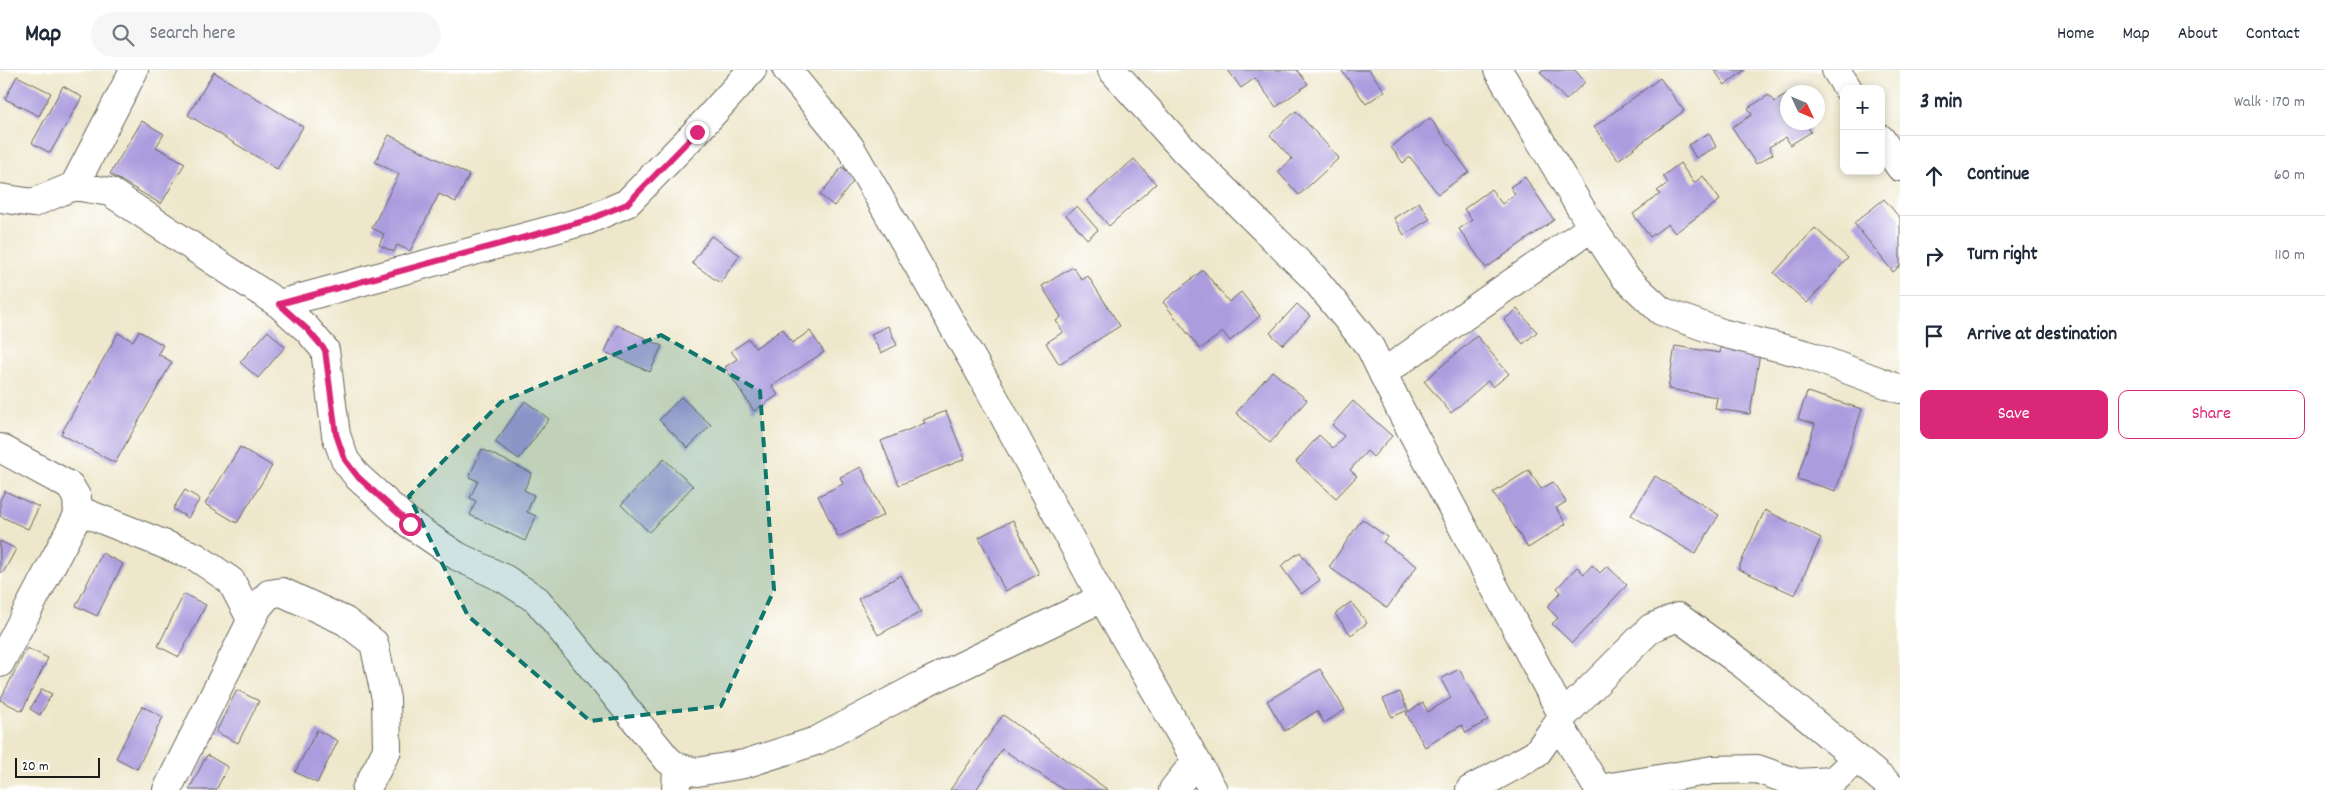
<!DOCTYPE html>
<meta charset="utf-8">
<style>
body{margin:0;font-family:Dekko,sans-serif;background:#f6f6f7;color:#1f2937}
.controls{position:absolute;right:15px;top:15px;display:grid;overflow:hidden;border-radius:10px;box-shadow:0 2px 8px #0003}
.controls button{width:45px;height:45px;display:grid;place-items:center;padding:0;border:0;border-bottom:1px solid #e0e1e3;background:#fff;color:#1f2937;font:25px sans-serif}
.compass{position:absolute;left:1780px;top:15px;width:45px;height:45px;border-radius:50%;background:#fff;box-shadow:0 2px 8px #0003;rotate:134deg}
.scale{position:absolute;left:15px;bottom:12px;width:85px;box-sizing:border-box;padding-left:5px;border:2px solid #1c1c1c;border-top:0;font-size:14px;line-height:18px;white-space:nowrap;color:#1c1c1c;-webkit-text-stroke:4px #fff;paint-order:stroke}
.stop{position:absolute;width:15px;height:15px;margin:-11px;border:4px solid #db2777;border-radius:50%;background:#fff}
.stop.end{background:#db2777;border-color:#fff;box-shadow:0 1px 5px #0008}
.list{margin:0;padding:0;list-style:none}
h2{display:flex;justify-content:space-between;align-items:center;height:65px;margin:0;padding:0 20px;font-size:21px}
h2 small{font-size:16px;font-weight:400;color:#747a83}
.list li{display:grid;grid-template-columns:32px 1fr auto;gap:15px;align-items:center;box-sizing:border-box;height:80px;padding:0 20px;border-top:1px solid #e0e1e3}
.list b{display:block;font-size:19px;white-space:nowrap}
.list em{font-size:16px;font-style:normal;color:#747a83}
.actions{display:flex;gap:10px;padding:15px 20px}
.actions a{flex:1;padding:11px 0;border:1px solid #db2777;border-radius:10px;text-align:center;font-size:18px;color:#db2777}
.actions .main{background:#db2777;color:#fff}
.icon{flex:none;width:28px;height:28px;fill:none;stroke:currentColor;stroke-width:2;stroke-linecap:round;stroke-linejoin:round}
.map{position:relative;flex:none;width:1900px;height:720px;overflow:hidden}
header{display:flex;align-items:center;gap:30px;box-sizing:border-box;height:70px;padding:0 25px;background:#fff;border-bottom:1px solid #e0e1e3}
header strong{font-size:24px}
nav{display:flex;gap:28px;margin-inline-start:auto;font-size:18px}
.search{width:350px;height:45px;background:#f6f6f7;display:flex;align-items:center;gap:12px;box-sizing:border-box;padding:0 18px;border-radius:28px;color:#747a83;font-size:19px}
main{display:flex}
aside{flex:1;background:#fff}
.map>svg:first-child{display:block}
</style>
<header>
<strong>Map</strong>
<div class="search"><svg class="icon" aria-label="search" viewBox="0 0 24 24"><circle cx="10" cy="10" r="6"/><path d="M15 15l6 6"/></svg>Search here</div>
<nav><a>Home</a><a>Map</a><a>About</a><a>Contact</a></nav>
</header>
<main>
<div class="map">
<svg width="1900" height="720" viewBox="0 0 1900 720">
<rect width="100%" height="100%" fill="#fff"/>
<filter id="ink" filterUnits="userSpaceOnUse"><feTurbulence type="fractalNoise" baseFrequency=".02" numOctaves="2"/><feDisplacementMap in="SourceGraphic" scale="10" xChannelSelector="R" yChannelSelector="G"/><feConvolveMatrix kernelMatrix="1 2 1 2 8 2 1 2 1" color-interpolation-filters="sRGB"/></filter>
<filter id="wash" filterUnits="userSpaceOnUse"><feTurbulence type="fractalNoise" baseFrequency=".0096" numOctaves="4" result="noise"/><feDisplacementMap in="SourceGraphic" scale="20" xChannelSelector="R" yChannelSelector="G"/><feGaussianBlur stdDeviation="1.12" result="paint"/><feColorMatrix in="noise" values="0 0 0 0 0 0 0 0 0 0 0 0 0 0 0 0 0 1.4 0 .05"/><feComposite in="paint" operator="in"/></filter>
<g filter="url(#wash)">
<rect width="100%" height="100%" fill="#eee7cb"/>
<g id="blocks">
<path fill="#ab9cde" d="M1228,0h69l11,14 -32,23 -21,-29 -14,10z
M1344,0h25l16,21 -19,13 -24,-33z
M1543,0h32l10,12 -19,18 -26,-28z
M1714,0h31l-20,15z
M214,2l89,55 -26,42 -89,-54z
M17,6l34,17 -12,23 -34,-17z
M1660,8l24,33 -66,49 -24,-33z
M63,16l19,11 -32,56 -18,-10z
M1788,24v28h17l6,10 -21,13 -4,-8 -17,10 4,7 -17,10 -24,-37 20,-12 -4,-7 21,-13 5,7z
M1296,41l43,47 -40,37 -21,-23 14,-13 -22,-24z
M1430,48l39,54 -31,22 -28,-37 -7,6 -12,-16z
M142,51l22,13 -8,13 29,16 -24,41 -51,-30z
M1709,63l7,14 -20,11 -8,-13z
M389,65l80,40 -13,27 -17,-8 -29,57 -13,-6 -3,7 -15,-7 5,-11 -12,-6 27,-54 -24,-12z
M1134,89l22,25 -47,42 -22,-26z
M1680,93l14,20 9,-7 17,24 -45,33 -7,-9 -18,13 -17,-23 27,-20 -3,-3 11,-8 -5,-7z
M842,97l14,11 -22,28 -14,-11z
M1525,107l29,43 -68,48 -27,-39 13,-9 -8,-11 27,-20 11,15 13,-10 -5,-7z
M1884,129l16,19v48l-7,6 -39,-49z
M1419,132l11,17 -26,16 -10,-17z
M1077,136l21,24 -11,9 -21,-24z
M1815,158l33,30 -41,45 -33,-30z
M711,166l29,19 -20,28 -28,-20z
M1073,197l9,13 6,-4 32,50 -61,38 -13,-21 17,-11 -7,-11 5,-4 -19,-31z
M1203,200l26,32 12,-10 19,24 -30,25 -7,-9 -23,17 -37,-47z
M1297,234l13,12 -27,29 -13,-12z
M1517,239l20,23 -14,12 -19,-24z
M617,255l45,21 -12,26 -45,-20z
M888,256l9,19 -16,8 -10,-19z
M783,259l9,14 18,-12 14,21 -52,34 6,9 -24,16 -29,-44 12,-8 -6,-8 18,-12 6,9z
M139,261l24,14 -5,9 14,8 -57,101 -54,-29 57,-101 15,8z
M268,261l17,16 -27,31 -18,-16z
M1477,266l32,38 -16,13 -5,-6 -37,32 -27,-32z
M1722,271l39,6 -11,67 -35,-5 2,-12 -49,-8 7,-43 45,7z
M1272,301l35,29 -37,43 -34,-30z
M1807,322l55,17 -26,82 -39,-12 18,-55 -17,-5z
M681,327l30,28 -23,23 -29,-28z
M525,331l24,18 -30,40 -24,-17z
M1353,331l39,35 -19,21 -6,-6 -17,19 7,6 -21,22 -40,-36 23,-27 14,13 11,-12 -12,-11z
M946,341l19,48 -66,26 -18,-44 44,-18 -2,-3z
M240,377l32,19 -35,57 -32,-19z
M482,379l50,24 -8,17 10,5 -7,17 9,4 -11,25 -55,-26 6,-14 -6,-3 8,-17 -9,-4z
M664,389l29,27 -44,46 -28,-27z
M861,397l23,48 -46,22 -20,-41 25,-12 -3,-7z
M1529,400l12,19 12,-7 13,20 -10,6 10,16 -38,24 -35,-55z
M1655,406l64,39 -24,39 -64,-39z
M185,420l15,9 -12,19 -15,-9z
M5,421l34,16 -11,22 -28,-13v-16z
M1765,440l56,28 -26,57 -57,-26z
M1362,449l25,18 -4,5 34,24 -30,42 -58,-41z
M1013,450l26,54 -34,17 -26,-54z
M0,471l16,8 -13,24 -3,-1z
M1300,482l20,28 -19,14 -20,-28z
M102,483l21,11 -26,52 -21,-10z
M1592,495l8,8 7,-7 20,19 -55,58 -20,-19 6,-6 -11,-11 14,-15 -4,-4 20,-21 7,7z
M901,505l20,37 -43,23 -20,-36z
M184,524l22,11 -27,52 -21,-11z
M1351,532l16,21 -16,12 -16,-21z
M27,578l21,10 -26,53 -22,-11z
M1320,599l25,41 -21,13 -7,-12 -32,20 -18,-30z
M1459,599l29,51 -22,13 -4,-8 -37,22 -19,-34 17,-10 5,9 23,-14 -10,-19z
M42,619l10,5 -12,21 -10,-6z
M237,620l22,11 -21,42 -22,-11z
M1400,622l8,18 -16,7 -9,-18z
M142,636l21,11 -26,52 -21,-11z
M1003,645l105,75h-44l-62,-41 -26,41h-26z
M317,660l21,11 -21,42 -22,-11z
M207,685l21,12 -12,23h-27z"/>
</g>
</g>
<g filter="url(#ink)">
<use href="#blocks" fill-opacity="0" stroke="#666359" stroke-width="1"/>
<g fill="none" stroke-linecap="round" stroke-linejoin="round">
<g stroke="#666359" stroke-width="30">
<path id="minor" d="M787,0l63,77 140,243 112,208 111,192
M1112,0l71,79 130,128 57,70 31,64 162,305
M1498,0l94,157 33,50 36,34 61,22 83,21 95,35
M1836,0l12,19
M1881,69l19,28
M74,116l36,6 169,112 28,25 18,21 11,85 9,25 13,17 52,47 47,32 48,23 32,21 131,160 9,7 20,5 47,-8 72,-23 104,-55 182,-88
M0,128l33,5 41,-17 60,-116
M279,234l309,-84 39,-17 70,-72 55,-61
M1383,303l209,-146
M0,378l70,38 7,12 1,17 -78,148
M78,440l118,47 35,24 20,38
M1558,653l41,67
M1599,719l114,-19 44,-1 40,14 36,-2 24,-23
M167,720l91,-183 11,-13 13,-2 63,29 29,22 12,56 1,51 -21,40
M676,720l1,-23
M1173,720l23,-29
M1470,720l66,-36 27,-38 88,-88 27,-11 66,48 151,125"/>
</g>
<use href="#minor" stroke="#fff" stroke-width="28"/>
</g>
</g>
<g fill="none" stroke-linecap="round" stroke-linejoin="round" filter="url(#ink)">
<path stroke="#db2777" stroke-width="6" d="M410,454l-52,-47 -13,-17 -9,-26 -11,-84 -18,-21 -28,-25 309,-84 39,-16 70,-72"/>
</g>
<path fill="#0f766e" fill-opacity="0.2" stroke="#0f766e" stroke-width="4" stroke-dasharray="10 6" stroke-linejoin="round" d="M661,265l99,56 14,199 -53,116 -131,15 -122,-105 -59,-120 92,-94z"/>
</svg>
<div class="controls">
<button>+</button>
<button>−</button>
</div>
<svg class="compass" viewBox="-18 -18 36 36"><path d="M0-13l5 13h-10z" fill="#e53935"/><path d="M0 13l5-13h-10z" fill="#747a83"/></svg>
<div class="scale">20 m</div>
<div class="stop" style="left:410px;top:454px"></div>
<div class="stop end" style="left:697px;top:62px"></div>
</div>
<aside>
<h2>3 min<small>Walk · 170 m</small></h2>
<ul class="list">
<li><svg class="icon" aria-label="ahead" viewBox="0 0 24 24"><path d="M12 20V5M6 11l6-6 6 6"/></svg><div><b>Continue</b></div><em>60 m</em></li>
<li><svg class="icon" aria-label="right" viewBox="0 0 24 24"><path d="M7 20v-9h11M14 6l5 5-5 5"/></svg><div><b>Turn right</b></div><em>110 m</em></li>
<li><svg class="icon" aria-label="arrive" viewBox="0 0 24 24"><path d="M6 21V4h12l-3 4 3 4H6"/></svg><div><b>Arrive at destination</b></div></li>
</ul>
<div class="actions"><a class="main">Save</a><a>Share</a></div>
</aside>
</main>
